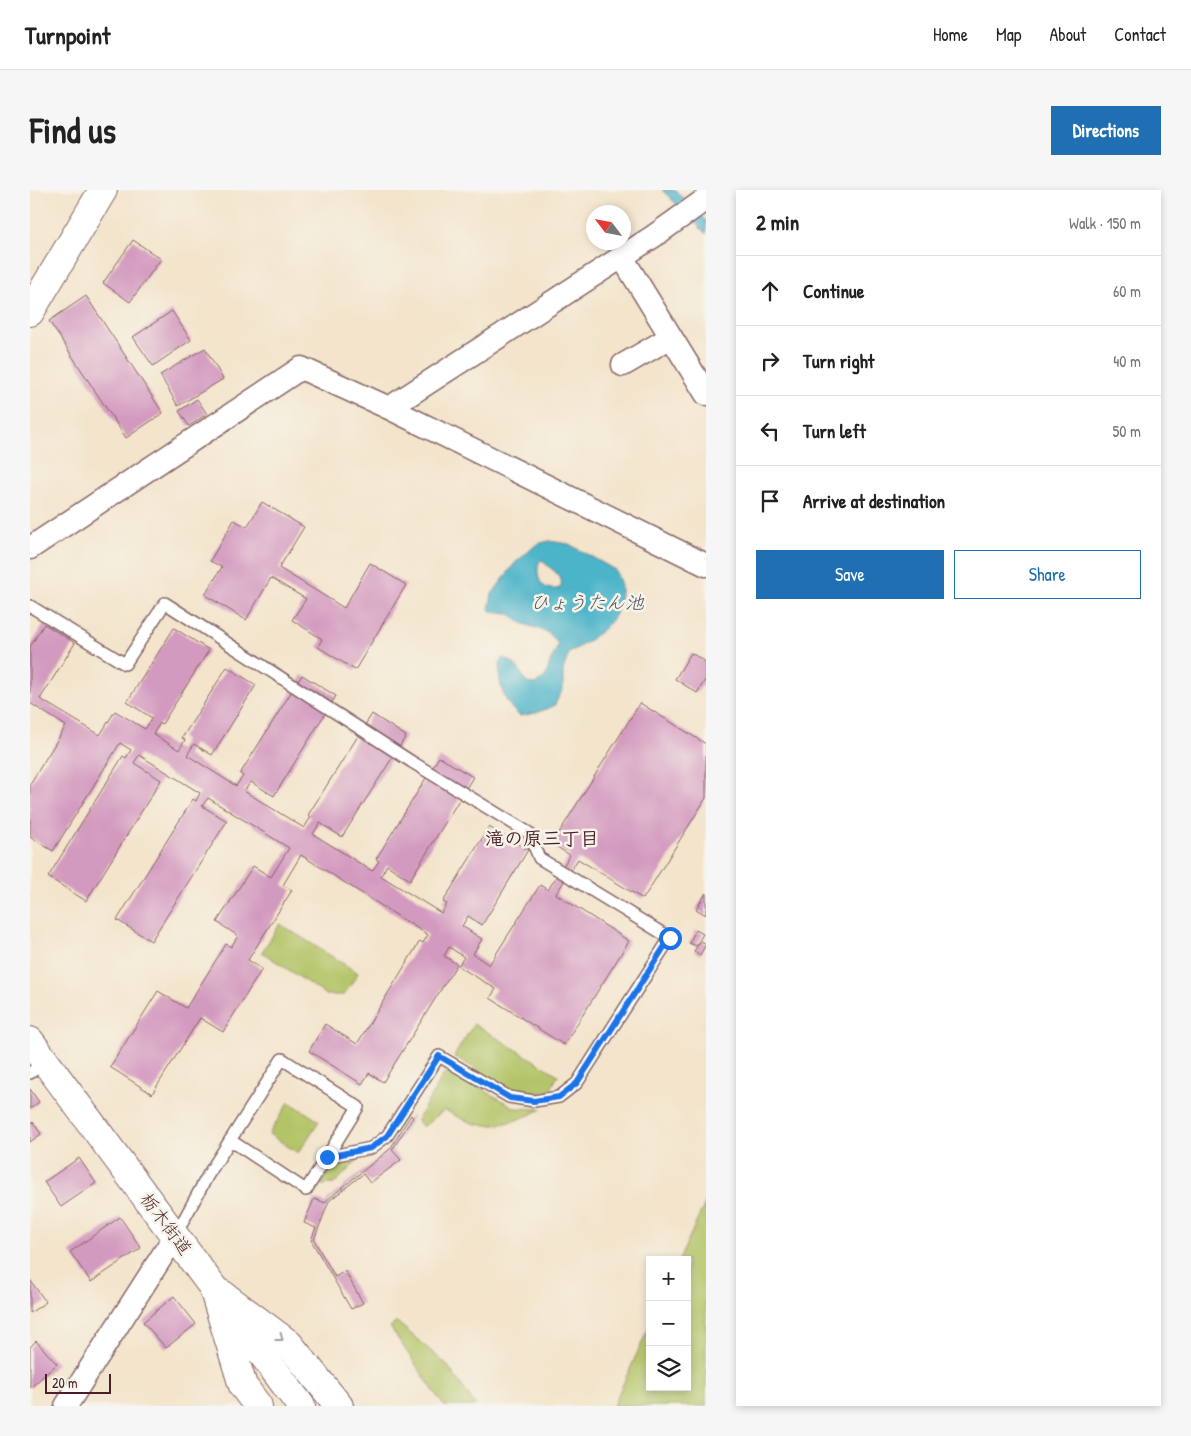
<!DOCTYPE html>
<meta charset="utf-8">
<style>
body{margin:0;font-family:"Patrick Hand","Klee One",sans-serif;background:#f6f6f6;color:#222}
.controls{position:absolute;right:15px;bottom:15px;display:grid;overflow:hidden;border-radius:0px;box-shadow:0 2px 8px #0003}
.controls button{width:45px;height:45px;display:grid;place-items:center;padding:0;border:0;border-bottom:1px solid #e0e0e0;background:#fff;color:#222;font:25px sans-serif}
.compass{position:absolute;left:556px;top:15px;width:45px;height:45px;border-radius:50%;background:#fff;box-shadow:0 2px 8px #0003;rotate:302deg}
.scale{position:absolute;left:15px;bottom:12px;width:66px;box-sizing:border-box;padding-left:5px;border:2px solid #4a1f2b;border-top:0;font-size:14px;line-height:18px;white-space:nowrap;color:#4a1f2b;-webkit-text-stroke:4px #f7f3e8;paint-order:stroke}
.stop{position:absolute;width:15px;height:15px;margin:-11px;border:4px solid #1a73e8;border-radius:50%;background:#fff}
.stop.end{background:#1a73e8;border-color:#fff;box-shadow:0 1px 5px #0008}
.list{margin:0;padding:0;list-style:none}
h2{display:flex;justify-content:space-between;align-items:center;height:65px;margin:0;padding:0 20px;font-size:21px}
h2 small{font-size:16px;font-weight:400;color:#767676}
.list li{display:grid;grid-template-columns:32px 1fr auto;gap:15px;align-items:center;box-sizing:border-box;height:70px;padding:0 20px;border-top:1px solid #e0e0e0}
.list b{display:block;font-size:19px;white-space:nowrap}
.list em{font-size:16px;font-style:normal;color:#767676}
.actions{display:flex;gap:10px;padding:15px 20px}
.actions a{flex:1;padding:11px 0;border:1px solid #1f6fb2;border-radius:0px;text-align:center;font-size:18px;color:#1f6fb2}
.actions .main{background:#1f6fb2;color:#fff}
.icon{flex:none;width:28px;height:28px;fill:none;stroke:currentColor;stroke-width:2;stroke-linecap:round;stroke-linejoin:round}
.map{position:relative;flex:none;width:676px;height:1216px;overflow:hidden;border-radius:0px}
header{display:flex;align-items:center;gap:30px;box-sizing:border-box;height:70px;padding:0 25px;background:#fff;border-bottom:1px solid #e0e0e0}
header strong{font-size:24px}
nav{display:flex;gap:28px;margin-inline-start:auto;font-size:18px}
.intro{display:flex;align-items:center;justify-content:space-between;box-sizing:border-box;height:120px;padding:0 30px}
h1{margin:0;font-size:35px}
.button{padding:12px 22px;border-radius:0px;background:#1f6fb2;color:#fff;font-size:18px;font-weight:700}
main{display:flex;gap:30px;padding:0 30px}
aside{flex:1;background:#fff;border-radius:0px;box-shadow:0 2px 8px #0003}
.map>svg:first-child{display:block}
</style>
<header>
<strong>Turnpoint</strong>
<nav><a>Home</a><a>Map</a><a>About</a><a>Contact</a></nav>
</header>
<div class="intro"><h1>Find us</h1><a class="button">Directions</a></div>
<main>
<div class="map">
<svg width="676" height="1216" viewBox="0 0 676 1216">
<rect width="100%" height="100%" fill="#f7f3e8"/>
<filter id="ink" filterUnits="userSpaceOnUse"><feTurbulence type="fractalNoise" baseFrequency=".02" numOctaves="2"/><feDisplacementMap in="SourceGraphic" scale="10" xChannelSelector="R" yChannelSelector="G"/><feConvolveMatrix kernelMatrix="1 2 1 2 8 2 1 2 1" color-interpolation-filters="sRGB"/></filter>
<filter id="wash" filterUnits="userSpaceOnUse"><feTurbulence type="fractalNoise" baseFrequency=".0096" numOctaves="4" result="noise"/><feDisplacementMap in="SourceGraphic" scale="20" xChannelSelector="R" yChannelSelector="G"/><feGaussianBlur stdDeviation="1.12" result="paint"/><feColorMatrix in="noise" values="0 0 0 0 0 0 0 0 0 0 0 0 0 0 0 0 0 1.4 0 .05"/><feComposite in="paint" operator="in"/></filter>
<g filter="url(#wash)">
<rect width="100%" height="100%" fill="#f3e4cb"/>
<path fill="#b3c467" stroke="#7e7249" d="M250,734l78,49 -14,22h-18l-64,-43z
M444,834l84,51 -8,16c-9,2 -18,3 -28,2 -19,-4 -49,-27 -68,-37z
M423,882l62,36 27,1c-21,10 -45,21 -69,14 -10,-3 -20,-9 -29,-13l-21,17 -6,-7 27,-46z
M259,912l30,19 -21,32 -29,-19z
M319,969h10l-25,25 -13,1 15,-23z
M676,1011v205h-93l37,-81v62h37v-127h-8z
M367,1132l50,43 29,41h-32l-54,-79z"/>
<path fill="#4bb4c9" stroke="#4a6a7a" fill-rule="evenodd" d="M632,0h13l31,31v13z
M519,351l20,3 46,26c2,5 6,12 6,18 1,34 -27,50 -52,65l-6,17v19l-9,17 -18,7 -16,3c-17,-12 -25,-39 -18,-58 14,3 19,13 24,25l10,1 10,-8 4,-14 8,-16c-6,-18 -23,-16 -38,-24 -4,-2 -9,-8 -13,-9 -8,-2 -10,3 -18,-4l3,-15 23,-31 22,-19zM510,370l3,1c7,9 23,14 17,27 -19,6 -26,-13 -20,-28z"/>
<g id="blocks">
<path fill="#d39abf" d="M103,50l28,19 -31,43 -27,-19z
M56,106l77,117 -37,25 -77,-117z
M142,121l19,29 -38,26 -20,-29z
M175,158l18,31 -45,27 -18,-31z
M167,209l10,15 -18,12 -10,-15z
M232,312l42,25 -25,41 65,40 26,-45 36,22 -51,85 -37,-23 4,-8 -30,-19 14,-21 -35,-21 -25,42 -41,-25 17,-28 -12,-6 24,-41 13,7z
M14,434l31,19 -35,56 60,36 15,-24 30,18 7,-11 -25,-16 47,-74 35,22 -47,74 -2,-1 -7,11 26,16 6,-10 -3,-2 45,-71 29,18 -44,70 -18,-11 -7,11 49,31 7,-10 -3,-2 62,-99 34,21 -62,100 -23,-14 -7,9 60,37 7,-11 -3,-2 64,-101 34,22 -64,101 -22,-14 -7,11 59,37 7,-10 -3,-2 63,-102 34,20 -63,103 -23,-15 -6,11 60,37 6,-9 -4,-2 46,-75 39,23 -46,75 -14,-9 -6,10 20,13 -9,15 16,11 51,-80 8,5 22,-35 -18,-11 88,-141 66,41v54l-63,101 -65,-40 -22,35 73,47 -65,104 -74,-47 6,-9 -38,-23 6,-9 -15,-10 -5,9 13,8 -74,118 -14,-9 -7,11 -53,-33 16,-27 32,20 63,-103 3,2 5,-8 -127,-80 -18,30 9,5 -44,70 14,9 -39,63 -23,-14 -48,76 -42,-27 48,-76 28,17 40,-64 5,3 7,-11 -21,-14 36,-56 18,11 18,-29 -81,-50 -6,8 25,15 -76,120 -34,-21 76,-121 3,2 4,-8 -61,-38 -5,8 27,17 -75,121 -38,-24 75,-121 3,2 5,-8 -11,-7 -67,108 -23,-14v-53l36,-58 -36,-23v-56z
M661,463l15,9v17l-9,14 -22,-14z
M676,703v22l-10,-6z
M666,740l7,4 -7,12 -7,-3z
M671,751l5,3 -6,11 -6,-4z
M0,899l9,13 -9,7z
M381,925l2,2 -21,33 9,10 -31,23 -7,-9 -34,27 -15,39 21,37 10,-6 18,32 -12,6 -40,-69 5,-12 -12,-5 10,-24 12,4 1,-3 63,-51z
M3,932l8,12 -11,8v-18z
M49,968l17,25 -35,24 -17,-25z
M90,1027l21,31 -50,34 -21,-30z
M0,1090l16,22 -16,11z
M144,1106l22,28 -30,24 -23,-26z
M6,1151l21,23 -27,24v-41z"/>
</g>
</g>
<g filter="url(#ink)">
<use href="#blocks" fill-opacity="0" stroke="#856463" stroke-width="1"/>
<g fill="none" stroke-linecap="round" stroke-linejoin="round">
<g stroke="#856463" stroke-width="14">
<path id="lane" d="M0,416l95,58 40,-61 247,159 117,71 10,25 131,80 -93,145 -18,14 -25,4 -25,-4 -70,-41 -52,80 -16,12 -44,9
M0,883l15,-11
M145,1046l33,-61 74,-116 76,48 -52,83 -76,-50"/>
</g>
<g stroke="#856463" stroke-width="25">
<path id="street" d="M592,67l84,137
M593,175l48,-28
M359,218l317,157
M0,358l271,-180 88,40 265,-172 52,-37
M36,1216l109,-170"/>
</g>
<g stroke="#856463" stroke-width="30">
<path id="secondary" d="M0,122l73,-122
M184,1101l29,95 15,20
M192,1104l67,50 50,62"/>
</g>
<g stroke="#856463" stroke-width="30">
<path id="primary" d="M0,851l271,365"/>
</g>
<use href="#lane" stroke="#fff" stroke-width="11"/>
<use href="#street" stroke="#fff" stroke-width="22"/>
<use href="#secondary" stroke="#fff" stroke-width="28"/>
<use href="#primary" stroke="#fff" stroke-width="28"/>
</g>
<defs><path id="oneway-chevron" d="M-2-3.5L2.5 0L-2 3.5" fill="none" stroke-width="1.6" stroke-linecap="round" stroke-linejoin="round" transform="scale(1.25)"/></defs>
<use stroke="#ae9aa0" href="#oneway-chevron" transform="translate(250 1148) rotate(37)"/>
</g>
<g fill="none" stroke-linecap="round" stroke-linejoin="round" filter="url(#ink)">
<path stroke="#1a73e8" stroke-width="6" d="M297,967l44,-9 16,-12 52,-80 71,42 24,3 25,-4 18,-14 93,-145"/>
</g>
<g text-anchor="middle" stroke-width="5" stroke-linejoin="round" paint-order="stroke">
<g font-size="18" fill="#4a1f2b" stroke="#f7f3e8">
<text transform="translate(136 1034) rotate(53)" y="6">栃木街道</text>
</g>
<g font-size="19" font-style="italic" fill="#4a5362" stroke="#f7f3e8">
<text x="557" y="419">ひょうたん池</text>
</g>
<g font-size="19" font-weight="bold" fill="#4a1f2b" stroke="#f7f3e8">
<text x="512" y="655">滝の原三丁目</text>
</g>
</g>
</svg>
<div class="controls">
<button>+</button>
<button>−</button>
<button><svg class="icon" aria-label="layers" viewBox="0 0 24 24"><path d="M12 4l9 5-9 5-9-5zM3 14l9 5 9-5"/></svg></button>
</div>
<svg class="compass" viewBox="-18 -18 36 36"><path d="M0-13l5 13h-10z" fill="#e53935"/><path d="M0 13l5-13h-10z" fill="#767676"/></svg>
<div class="scale">20 m</div>
<div class="stop" style="left:640px;top:748px"></div>
<div class="stop end" style="left:297px;top:967px"></div>
</div>
<aside>
<h2>2 min<small>Walk · 150 m</small></h2>
<ul class="list">
<li><svg class="icon" aria-label="ahead" viewBox="0 0 24 24"><path d="M12 20V5M6 11l6-6 6 6"/></svg><div><b>Continue</b></div><em>60 m</em></li>
<li><svg class="icon" aria-label="right" viewBox="0 0 24 24"><path d="M7 20v-9h11M14 6l5 5-5 5"/></svg><div><b>Turn right</b></div><em>40 m</em></li>
<li><svg class="icon" aria-label="left" viewBox="0 0 24 24"><path d="M17 20v-9H6M10 6l-5 5 5 5"/></svg><div><b>Turn left</b></div><em>50 m</em></li>
<li><svg class="icon" aria-label="arrive" viewBox="0 0 24 24"><path d="M6 21V4h12l-3 4 3 4H6"/></svg><div><b>Arrive at destination</b></div></li>
</ul>
<div class="actions"><a class="main">Save</a><a>Share</a></div>
</aside>
</main>
